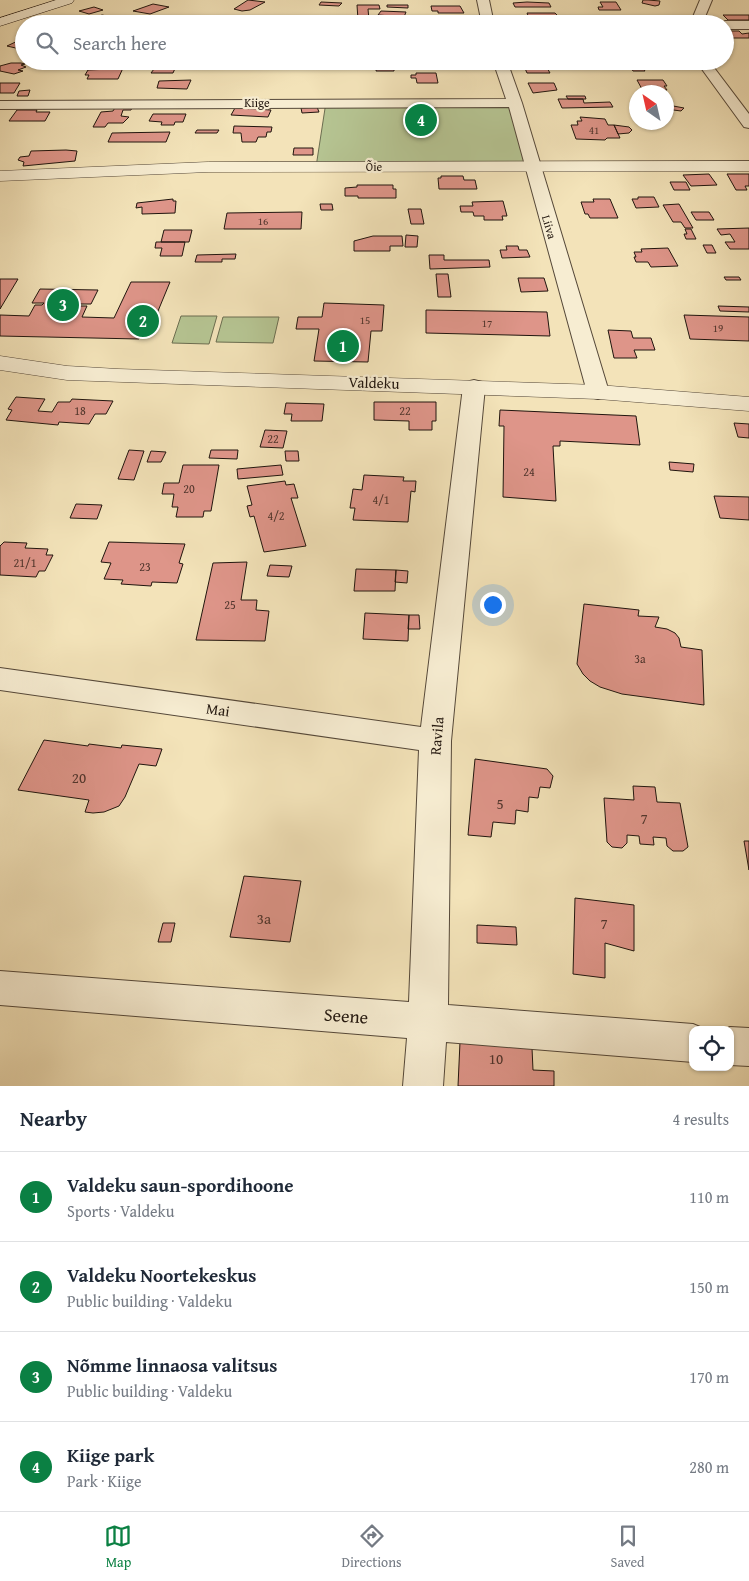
<!DOCTYPE html>
<meta charset="utf-8">
<style>
body{margin:0;font-family:"Gentium Book Plus",serif;background:#f2f2f3;color:#1f2937}
.controls{position:absolute;right:15px;bottom:15px;display:grid;overflow:hidden;border-radius:10px;box-shadow:0 1px 4px #0004}
.controls button{width:45px;height:45px;display:grid;place-items:center;padding:0;border:0;border-bottom:1px solid #e0e1e3;background:#fff;color:#1f2937;font:25px sans-serif}
.compass{position:absolute;left:629px;top:85px;width:45px;height:45px;border-radius:50%;background:#fff;box-shadow:0 1px 4px #0004;rotate:326deg}
.you{position:absolute;left:492px;top:604px;width:18px;height:18px;margin:-12px;border:4px solid #fff;border-radius:50%;background:#1a73e8;box-shadow:0 0 0 8px #1a73e833}
.badge{display:grid;place-items:center;width:32px;height:32px;border-radius:50%;background:#0b8043;color:#fff;font-size:16px;font-weight:700}
.pin{position:absolute;translate:-50% -50%;border:2px solid #fff;box-shadow:0 1px 5px #0006}
.list{margin:0;padding:0;list-style:none}
h2{display:flex;justify-content:space-between;align-items:center;height:65px;margin:0;padding:0 20px;font-size:21px}
h2 small{font-size:16px;font-weight:400;color:#747a83}
.list li{display:grid;grid-template-columns:32px 1fr auto;gap:15px;align-items:center;box-sizing:border-box;height:90px;padding:0 20px;border-top:1px solid #e0e1e3}
.list b{display:block;font-size:19px;white-space:nowrap}
.list p{margin:0;font-size:16px;white-space:nowrap;color:#747a83}
.list em{font-size:16px;font-style:normal;color:#747a83}
.icon{flex:none;width:28px;height:28px;fill:none;stroke:currentColor;stroke-width:2;stroke-linecap:round;stroke-linejoin:round}
.map{position:relative;flex:none;width:749px;height:1086px;overflow:hidden}
.search{position:absolute;background:#fff;box-shadow:0 1px 4px #0004;left:15px;right:15px;top:15px;height:55px;display:flex;align-items:center;gap:12px;box-sizing:border-box;padding:0 18px;border-radius:28px;color:#747a83;font-size:19px}
.sheet{height:425px;background:#fff}
nav{display:flex;justify-content:space-around;align-items:center;box-sizing:border-box;height:70px;border-top:1px solid #e0e1e3;background:#fff;font-size:14px;color:#747a83}
nav a{display:grid;justify-items:center;gap:2px}
nav .on{color:#0b8043}
.map>svg:first-child{display:block}
</style>
<div class="map">
<svg width="749" height="1086" viewBox="0 0 749 1086">
<rect width="100%" height="100%" fill="#f3e3b9"/>
<filter id="stains"><feTurbulence type="fractalNoise" baseFrequency=".004" numOctaves="4"/><feColorMatrix values="0 0 0 0 .2 0 0 0 0 .09 0 0 0 0 .02 0 0 0 .5 -.17"/></filter>
<radialGradient id="worn" r=".72"><stop offset=".6" stop-color="#630" stop-opacity="0"/><stop offset="1" stop-color="#630" stop-opacity=".3"/></radialGradient>
<path fill="#b6c593" stroke="#6b6d50" d="M326,102l189,1 17,64h-216z
M181,316h36l-8,28 -37,-1z
M223,317h56l-6,26 -57,-1z"/>
<path fill="#de9589" stroke="#20150e" d="M248,0l17,2 -15,8 -8,1 -8,-2z
M643,0h5l12,1 -1,4 -4,1 -13,-3z
M321,2l21,1 -3,3 -20,-1z
M527,2l22,1 2,4h-36l-2,-4z
M600,2h16l5,8h-22l-1,-3h5z
M153,4l16,3 -19,7 -17,-3z
M357,5h22l1,4h-12l1,11h-11z
M387,5h21v3l-21,-1z
M431,6h29l4,7h-26v-2h-6z
M94,7l9,3 -14,4 -10,-3z
M381,11l25,1 -2,5 -26,-2z
M527,13h28l5,5h-31z
M102,15l15,3 -10,3 -13,-3z
M723,15h26v5h-21z
M311,16h38l-1,7h-38z
M49,17l10,2 -12,5 -16,-2z
M96,18l11,3 -9,3h-18z
M184,20v4h-21v-3z
M725,31h14l3,3 7,-1v5h-24z
M24,38v10l-4,1 -13,-3z
M160,61h22l-1,3h-4l-4,9h-22z
M251,61h75l-1,3 -74,-1z
M651,61l4,7h-12l2,3h-12l-6,-9z
M11,63h10l4,1 -4,1 5,2 -8,3 5,1 -9,3 -14,-3v-5z
M377,66h17v5h-18z
M524,66h22l4,7h-23z
M110,68h13l-5,11h-31l2,-4h-4l3,-5 22,-1z
M416,73h20l2,10h-21l-1,-5h-5v-3h5z
M191,80l-4,9 -30,-1 2,-7z
M637,80h26l4,6h-3l3,4 -24,1z
M0,83h20l-6,10h-14z
M528,83h26l3,7 -24,3z
M30,90l-2,6h-11l2,-5z
M566,96h19l1,3h-18z
M558,99h25l1,4 26,-1 3,5 -51,1z
M668,105l16,3 -3,3 -15,-2z
M116,106h17l-2,4h-8l-2,6 8,1 -6,6h-15l-3,4h-12l8,-15 12,-1z
M317,107l2,5 -17,1 -1,-5z
M235,108l21,1 15,1 -3,7 -37,-2z
M17,110h20l-1,2h14l-5,9h-36z
M153,114h33l-3,8h-8l-1,3h-13l1,-3 -13,-1z
M580,117l25,2 3,6h6l6,13h-13l-2,2 -29,-1 -5,-14h7l-1,-4h5z
M614,125l15,2 3,3 -3,3 -11,1z
M234,126l38,1 -1,5h-4l-1,5h-8l-2,5h-14l-1,-9h-8z
M197,130h22l-2,3h-22z
M170,132l-4,10h-58l4,-9z
M294,148h19v7h-20z
M66,150l11,1 -2,10 -52,5 1,-4 -6,-2 2,-3 9,-1 2,-5z
M709,174l8,11 -26,1 -8,-11z
M727,174h22v12h-4l2,4h-11z
M441,176h22l1,4h11l2,9h-38l-1,-11h3z
M670,182h16l4,8h-16z
M357,185h36v4h3v9h-38v-2h-13v-8l12,-1z
M638,197h16l5,10 -23,1 -4,-9h6z
M173,199v2h3l-1,12 -33,1v-7l-6,1 1,-5z
M593,199h17l8,19h-28l-2,-4h-3l-4,-12h13z
M503,201l4,15h-5l1,4h-19v-4h-10l-1,-4h-12l-1,-6h13l-1,-4z
M320,204h12l1,6h-12z
M679,204l14,24h-8l-4,-6h-8l-10,-17z
M408,209h13l3,15h-13z
M302,212l-1,17h-77l3,-16z
M691,212h18l5,8h-18z
M749,228v21h-19l-5,-7h10l-5,-8 -9,1 -4,-6z
M685,229h6l5,10h-10l-2,-5h3z
M164,230h28l-3,12h-28z
M406,235l12,1 -1,11h-12z
M373,236h29l1,10h-13v5h-36v-10z
M156,242h29l-3,14h-22l2,-8h-7z
M703,245h9l4,8h-9z
M506,246h12l1,4h8l3,7 -28,1 -2,-8h7z
M668,248l10,18 -27,1 -3,-5h-12l-2,-5h2l-2,-5h8l-1,-3z
M236,254l-1,5h-13v3h-27l2,-7z
M429,255h15v5h45l1,7 -60,2z
M436,274h12l3,23h-13z
M724,277h15l2,3h-15z
M518,278h26l4,13 -27,1z
M0,279h18l-18,30z
M131,282h39l-19,46h-8l-4,11 -139,-3v-21l29,1 6,-11h7l2,-2h-12l8,-14 58,1 -7,14h-12l-1,2h9l-5,11 32,1z
M324,303l60,2 -2,26h-11l-3,31 -54,-1 5,-32h-23l2,-12h24z
M718,306l31,1v5l-29,-1z
M426,310l121,2 3,24 -124,-3z
M684,315l65,2v24l-59,-2z
M608,330l23,1 2,7h18l4,12h-21l3,8h-23z
M16,397l29,2 -7,12 14,1 6,-10h12l2,-3 41,2 -7,13h-11l-6,10 -30,-2 -1,3 -52,-5 6,-10 -4,-1z
M374,402h62v19h-4v9h-23v-9l-35,-1z
M286,403l38,1 -2,17h-31l1,-7h-8z
M500,410l136,6 4,29 -80,-4v5h-7l3,55 -53,-4 1,-71h-5z
M734,423l15,1v14l-11,-1z
M265,430l22,1 -4,17 -23,-1z
M129,450l15,1 -10,29 -16,-1z
M211,450h27l-1,9 -28,-1z
M151,451l15,1 -5,10h-14z
M285,451h13l1,10h-13z
M669,462l25,2 -1,8 -23,-2z
M183,465h36l-8,46h-7l-1,6h-27l2,-10h-6l2,-13h-12l2,-11h15z
M281,465l2,10 -45,4 -1,-10z
M364,475l40,2 -1,4h13l-1,11 -4,-1 -3,31 -55,-2 2,-12h-5l3,-19 9,1z
M285,481l1,4 8,-1 4,14h-7l15,48 -42,6 -10,-36 -4,1 -3,-11 5,-1 -5,-19z
M714,496l35,1v23l-29,-2z
M76,504l26,1 -5,14 -27,-1z
M4,542l23,1 -2,5 23,1 -2,6h7l-8,16h-6l-3,6 -36,-2v-29z
M109,542l76,2 -6,19 4,1 -6,19 -25,-1 -1,4 -30,-2 2,-4 -19,-1 7,-16 -10,-1z
M247,562l-6,38h16l-1,10 13,1 -4,30 -69,-1 17,-77z
M270,565l22,1 -3,11 -22,-1z
M356,569l40,1 -1,21h-41z
M396,570l12,1 -1,12 -12,-1z
M584,604l55,6 -1,6 21,1 -4,10 12,2 8,4 4,5 2,9 21,3 2,55 -82,-11 -22,-7 -10,-6 -7,-7 -6,-10z
M365,613l44,2 -1,26 -45,-2z
M409,615h10l1,14h-12z
M44,740l44,6 1,-2 32,4 1,-3 40,4 -6,17 -17,-2 -14,33 -6,9 -15,6 -11,1 -8,-1 4,-12 -71,-10z
M475,759l72,10 6,7 -3,12 -10,-1 -2,11 -9,-1 -1,15 -12,-2 -1,14 -22,-2 -2,15 -23,-2z
M633,786l22,1 2,15 23,1 8,44 -5,4h-10l-6,-5 -1,-8 -13,-1 1,8 -14,-1 -1,-8 -12,-1v8l-5,5 -10,-1 -5,-5 -3,-44 30,2z
M744,841h5v29z
M244,876l57,5 -11,61 -60,-5z
M575,898l59,7v46l-29,-8v35l-32,-4z
M163,923h12l-4,19h-13z
M477,925l39,2 1,18 -40,-2z
M460,1042l72,6 1,22 21,1v15h-96z"/>
<g fill="none" stroke-linecap="round" stroke-linejoin="round">
<g stroke="#554839" stroke-width="2">
<path id="minor" d="M477,0h12l5,24h-12z
M700,0h12l-10,24h-12z
M725,21h24v8h-24v-5h-5z
M493,61h14l15,42 87,289 -3,5 -8,2 -8,-2 -3,-5 -78,-285 -509,2v-8l506,-2z
M696,61h13l40,53v14l-5,-1z
M474,380l8,2 3,5 -34,354 -3,264 245,19 14,6h-14v32l-247,-20 -3,44h-40l4,-48 -407,-33v-34l409,31 10,-252 -419,-60v-22l421,59 42,-340 3,-5z
M730,1027l19,1v38l-19,-1v-35h-6z"/>
</g>
<g stroke="#554839" stroke-width="1">
<path id="tertiary" d="M749,161v10l-541,1 -208,9v-10l208,-9z
M0,356l67,10 51,3 480,16 151,12v14l-151,-12 -531,-19 -67,-10z"/>
</g>
<g stroke="#20150e" stroke-width="1">
<path id="secondary" d="M56,0h18l-2,3 -72,23v-8z"/>
</g>
<use href="#minor" fill="#f7edd2" fill-rule="evenodd"/>
<use href="#tertiary" fill="#f7edd2" fill-rule="evenodd"/>
<use href="#secondary" fill="#f7edd2" fill-rule="evenodd"/>
</g>
<g text-anchor="middle" stroke-width="4.5" stroke-linejoin="round" paint-order="stroke">
<g font-size="11" fill="#50352d">
<text x="594" y="134">41</text>
<text x="263" y="225">16</text>
<text x="365" y="324">15</text>
<text x="487" y="327">17</text>
<text x="718" y="332">19</text>
</g>
<g font-size="12" fill="#20150e" stroke="#f7edd2">
<text x="257" y="107">Kiige</text>
<text x="374" y="171">Õie</text>
<text transform="translate(549 227) rotate(74)" y="4">Liiva</text>
</g>
<g font-size="12" fill="#50352d">
<text x="80" y="415">18</text>
<text x="405" y="415">22</text>
<text x="273" y="443">22</text>
<text x="529" y="476">24</text>
<text x="189" y="493">20</text>
<text x="381" y="504">4/1</text>
<text x="276" y="520">4/2</text>
<text x="25" y="567">21/1</text>
<text x="145" y="571">23</text>
<text x="230" y="609">25</text>
<text x="640" y="663">3a</text>
</g>
<g font-size="15" fill="#20150e" stroke="#f7edd2">
<text transform="translate(374 383) rotate(2)" y="5">Valdeku</text>
<text transform="translate(218 710) rotate(8)" y="5">Mai</text>
<text transform="translate(437 736) rotate(-85)" y="5">Ravila</text>
</g>
<g font-size="15" fill="#50352d">
<text x="79" y="783">20</text>
<text x="500" y="809">5</text>
<text x="644" y="824">7</text>
<text x="264" y="924">3a</text>
<text x="604" y="929">7</text>
<text x="496" y="1064">10</text>
</g>
<g font-size="18" fill="#20150e" stroke="#f7edd2">
<text transform="translate(346 1016) rotate(4)" y="6">Seene</text>
</g>
</g>
<rect width="100%" height="100%" filter="url(#stains)"/>
<rect width="100%" height="100%" fill="url(#worn)"/>
</svg>
<div class="controls">
<button><svg class="icon" aria-label="locate" viewBox="0 0 24 24"><circle cx="12" cy="12" r="6"/><path d="M12 2v4M12 18v4M2 12h4M18 12h4"/></svg></button>
</div>
<svg class="compass" viewBox="-18 -18 36 36"><path d="M0-13l5 13h-10z" fill="#e53935"/><path d="M0 13l5-13h-10z" fill="#747a83"/></svg>
<div class="you"></div>
<div class="pin badge" style="left:343px;top:346px">1</div>
<div class="pin badge" style="left:143px;top:321px">2</div>
<div class="pin badge" style="left:63px;top:305px">3</div>
<div class="pin badge" style="left:421px;top:120px">4</div>
<div class="search"><svg class="icon" aria-label="search" viewBox="0 0 24 24"><circle cx="10" cy="10" r="6"/><path d="M15 15l6 6"/></svg>Search here</div>
</div>
<section class="sheet">
<h2>Nearby<small>4 results</small></h2>
<ul class="list">
<li><span class="badge">1</span><div><b>Valdeku saun-spordihoone</b><p>Sports · Valdeku</p></div><em>110 m</em></li>
<li><span class="badge">2</span><div><b>Valdeku Noortekeskus</b><p>Public building · Valdeku</p></div><em>150 m</em></li>
<li><span class="badge">3</span><div><b>Nõmme linnaosa valitsus</b><p>Public building · Valdeku</p></div><em>170 m</em></li>
<li><span class="badge">4</span><div><b>Kiige park</b><p>Park · Kiige</p></div><em>280 m</em></li>
</ul>
</section>
<nav>
<a class="on"><svg class="icon" aria-label="map" viewBox="0 0 24 24"><path d="M3 6l6-2 6 2 6-2v14l-6 2-6-2-6 2zM9 4v14M15 6v14"/></svg>Map</a>
<a><svg class="icon" aria-label="directions" viewBox="0 0 24 24"><path d="M12 3l9 9-9 9-9-9zM9 14v-3h6M13 9l2 2-2 2"/></svg>Directions</a>
<a><svg class="icon" aria-label="saved" viewBox="0 0 24 24"><path d="M7 4h10v16l-5-4-5 4z"/></svg>Saved</a>
</nav>
